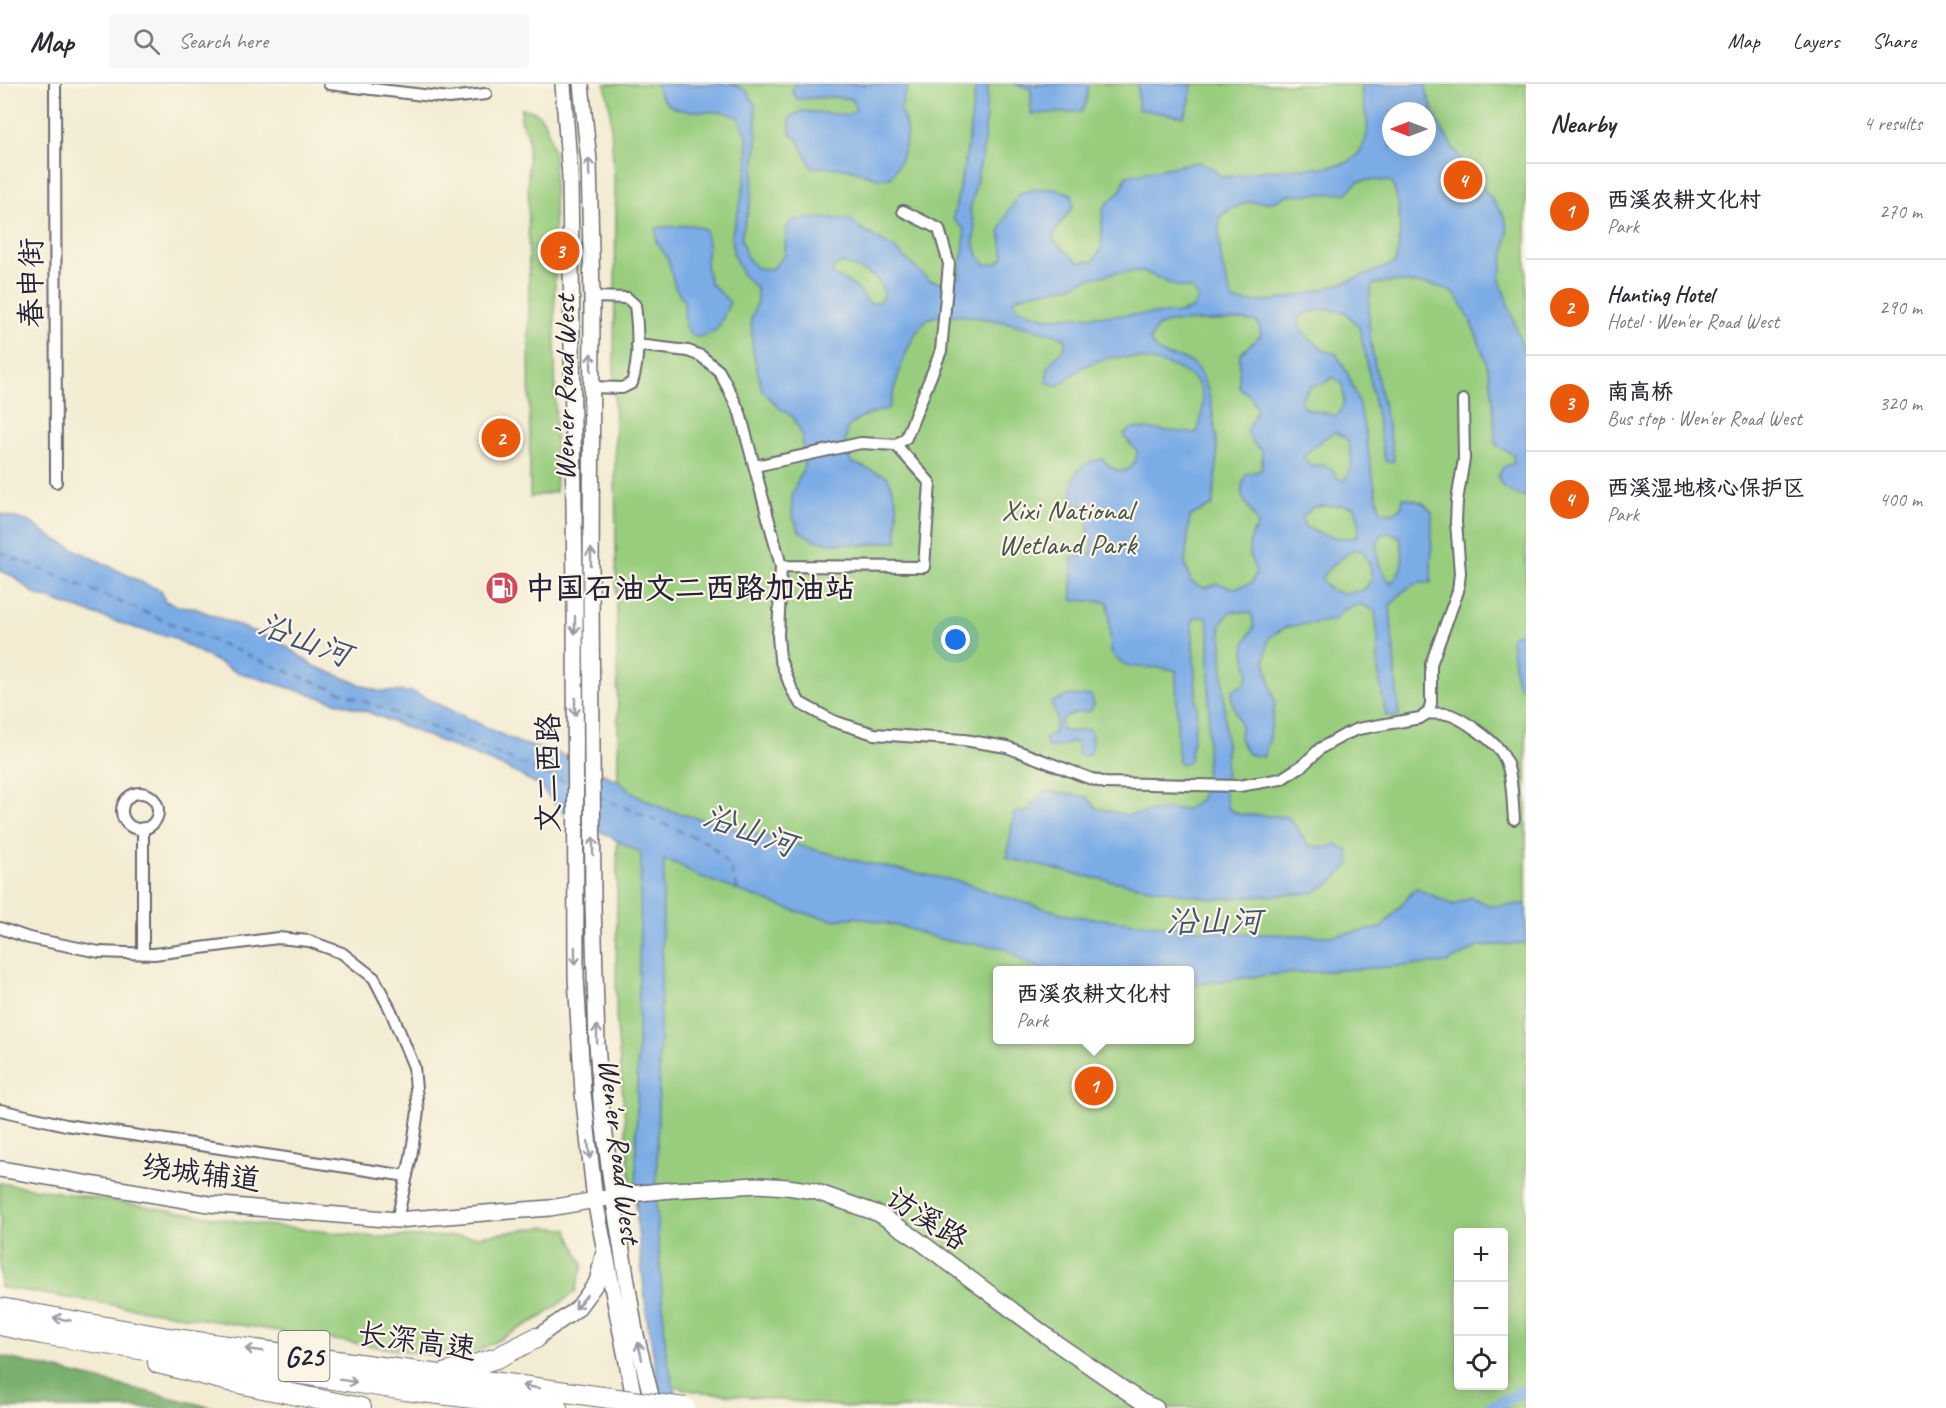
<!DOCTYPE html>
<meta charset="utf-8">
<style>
body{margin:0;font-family:Caveat,"LXGW WenKai TC",sans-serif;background:#f7f7f7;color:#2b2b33}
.controls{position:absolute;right:18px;bottom:18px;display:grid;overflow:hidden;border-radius:6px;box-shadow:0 3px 15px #0003}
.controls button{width:54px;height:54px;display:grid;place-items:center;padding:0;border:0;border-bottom:2px solid #e1e1e2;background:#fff;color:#2b2b33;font:30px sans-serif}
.compass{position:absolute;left:1382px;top:18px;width:54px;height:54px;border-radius:50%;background:#fff;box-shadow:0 3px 15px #0003;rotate:270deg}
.you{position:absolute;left:956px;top:556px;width:21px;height:21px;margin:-15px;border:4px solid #fff;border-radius:50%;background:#1a73e8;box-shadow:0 0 0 9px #1a73e833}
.badge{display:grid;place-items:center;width:39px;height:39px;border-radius:50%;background:#ea580c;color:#fff;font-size:20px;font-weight:700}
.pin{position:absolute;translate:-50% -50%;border:3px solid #fff;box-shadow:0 2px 6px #0006}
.popup{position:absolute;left:993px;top:882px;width:201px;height:78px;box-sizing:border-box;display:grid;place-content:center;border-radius:6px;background:#fff;filter:drop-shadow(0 2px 4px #0005);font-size:20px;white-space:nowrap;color:#7c7c81}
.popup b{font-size:22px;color:#2b2b33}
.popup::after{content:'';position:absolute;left:50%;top:100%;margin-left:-12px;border:12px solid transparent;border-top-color:#fff}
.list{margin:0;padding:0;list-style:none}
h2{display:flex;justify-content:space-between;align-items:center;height:78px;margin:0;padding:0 24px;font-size:26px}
h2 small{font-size:20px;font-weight:400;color:#7c7c81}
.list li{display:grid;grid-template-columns:39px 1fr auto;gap:18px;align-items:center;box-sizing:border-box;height:96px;padding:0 24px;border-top:2px solid #e1e1e2}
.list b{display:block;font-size:22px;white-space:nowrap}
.list p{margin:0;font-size:20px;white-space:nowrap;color:#7c7c81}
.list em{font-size:20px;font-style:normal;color:#7c7c81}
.icon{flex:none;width:33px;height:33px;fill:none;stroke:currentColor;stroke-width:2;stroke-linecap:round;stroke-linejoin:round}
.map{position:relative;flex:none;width:1526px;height:1324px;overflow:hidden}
header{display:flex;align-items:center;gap:36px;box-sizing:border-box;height:84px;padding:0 30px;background:#fff;border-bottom:2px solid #e1e1e2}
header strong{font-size:28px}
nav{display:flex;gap:33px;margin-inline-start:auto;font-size:21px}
.search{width:420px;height:54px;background:#f7f7f7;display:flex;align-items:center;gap:15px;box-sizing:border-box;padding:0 21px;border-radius:6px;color:#7c7c81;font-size:22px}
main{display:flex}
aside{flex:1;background:#fff}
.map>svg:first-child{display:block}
</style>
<header>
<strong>Map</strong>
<div class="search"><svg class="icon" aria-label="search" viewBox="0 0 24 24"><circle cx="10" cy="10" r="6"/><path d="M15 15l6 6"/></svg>Search here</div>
<nav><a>Map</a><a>Layers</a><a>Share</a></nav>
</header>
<main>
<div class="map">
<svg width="1526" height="1324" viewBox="0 0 1526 1324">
<rect width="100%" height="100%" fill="#fcf5e5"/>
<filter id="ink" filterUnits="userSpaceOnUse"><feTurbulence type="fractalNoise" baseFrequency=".0167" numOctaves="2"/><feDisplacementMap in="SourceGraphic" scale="12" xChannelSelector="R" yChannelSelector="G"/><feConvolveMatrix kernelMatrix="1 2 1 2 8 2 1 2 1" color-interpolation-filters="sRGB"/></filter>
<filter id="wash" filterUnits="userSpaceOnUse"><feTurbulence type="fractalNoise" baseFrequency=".008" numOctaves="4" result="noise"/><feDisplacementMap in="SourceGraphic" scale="24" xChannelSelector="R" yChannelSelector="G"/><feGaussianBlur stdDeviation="1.35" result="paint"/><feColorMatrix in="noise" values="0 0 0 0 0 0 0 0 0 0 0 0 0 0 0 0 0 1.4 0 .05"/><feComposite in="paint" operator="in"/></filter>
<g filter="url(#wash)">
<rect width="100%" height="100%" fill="#f3ecd3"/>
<path fill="#98cd7e" stroke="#5d785c" stroke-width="1.5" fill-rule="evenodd" d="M605,0h921v1324h-669l-163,-17 -26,-6 -39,-216 -13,-153 2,-284 -4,-373 2,-146 -6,-104zM1391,27h36v36h-36zM998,886h192v70h-192zM1458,1148h46v154h-46z
M521,25c27,0 27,24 33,45l2,338 -26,5 -2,-363 -7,-11z
M0,1099l256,41 118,13 106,-1 62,-9 25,2 16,36 -8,27 -32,24 -65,35 -49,4 -429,-68z"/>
<path fill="#7ab06d" stroke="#4e6954" stroke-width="1.5" d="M0,1272l214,52h-214z"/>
<path fill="#7bace6" stroke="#4e6790" stroke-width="1.5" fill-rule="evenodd" d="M656,0h76l15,7 8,13 2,37 -6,58 -10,39 5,18 10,12 16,1 13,-14 1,-27 6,-8 25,-2 33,1 10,9 35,21 34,31 13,3 18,-6c0,-17 6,-31 4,-48l-11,-10 14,-69 9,-66h12l-4,62 -14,65 5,15 -1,16 4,14 8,9 11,-2 7,-6 -4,-26 8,-19 12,-19c18,-6 34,-6 52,1l1,13 -14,18 -7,14 26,23 16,-1 7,-12 2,-41 18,-18 5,-14 71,-14 15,6 9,9c15,0 26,-4 41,-6 21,-3 67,-1 84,-8 11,-4 19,-17 21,-29 4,-17 -9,-33 -4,-50h62c12,56 50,88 80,134l3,14 -8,48 26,77v140c-14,-4 -25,-6 -28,-21l5,-9 11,-4 -1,-9 -15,-7 -3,-5c-1,-21 -1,-44 -5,-65 -3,-16 -25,-76 -37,-84 -12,-8 -27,-9 -40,-10 -12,-1 -32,-3 -41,3 -13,47 17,125 22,175h-9l-19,-104 -7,-30 -14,-15 -19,-3 -20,4 -8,7 5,13 22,18 11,3c33,46 29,106 45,158l13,1 7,-6 2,-10 20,6 9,9 -1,71c-21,-2 -28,8 -41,23l9,110h-13l-8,-46v-32l-3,-27 -15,-7 -17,6 -8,10 -49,7 -17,11 -4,22 10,44 -6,38 -6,15 -15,-3 -8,-14 1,-13 -9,-26v-11l12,-5 5,-13c-6,-20 -8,-27 5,-45l-3,-14 -20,-2 -10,12 5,127 -1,45 3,13 10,6 50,3 10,12 10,16 16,3 12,-4 12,6 2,14 -19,19 -19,10 -99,6 -129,-23 -77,-18 7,-45 14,-1 7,-13 12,-8 40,6 9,11 31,7 41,-6h19l14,-10 5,-21 3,-67v-79l-2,-15h-12l-3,6 5,88 -7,49 -3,4h-5l-4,-3 -2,-90c-21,-9 -52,6 -65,-20l-3,-49 -36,-2v-44l19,-1 1,-14 -4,-1v-34l-15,-1c-4,-24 1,-42 29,-46 3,3 8,8 12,10 13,7 23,-5 23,-18l-13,-14v-3l9,-6 61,5 4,-2c4,-13 7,-27 3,-41 -10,-27 -73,-37 -97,-31 -7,2 -16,5 -22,9 -10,6 -15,14 -26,18l-9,-4c-2,-25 14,-23 19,-40l-3,-5c-25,-7 -121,-35 -139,-15 -19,21 -27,60 -35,86l-28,9 -14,11 -2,19 6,15 37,15 9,25v39l-34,4 -29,-2 -20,-3 -15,-9 -7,-17v-20l12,-27 -2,-32 -9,-18 -15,-10 -16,-17 -9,-38 -2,-33 6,-17v-13l-14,-14 -10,-21 -1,-22 8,-27 8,-41 -1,-29 -9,-18c-6,-2 -12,-5 -19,-5 -24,-2 -55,6 -63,-28zM1391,27h36v36h-36zM1376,96l15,2c11,21 11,58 4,81 -40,17 -117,45 -161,38 -12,-24 -17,-59 -14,-85l13,-8 16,-6h25l13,-7 60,-2 11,-12zM842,179c17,6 36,10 42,29l-4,10 -10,2c-10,-14 -20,-23 -36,-28l-2,-8zM1143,187l33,15 16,3 6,11 -6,9 -13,4 -133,5 -28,-9 -5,-10 11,-4 47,-9 13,-6 30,-7zM1242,236l16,2 3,13 -21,19 -1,34 11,7 7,14 -10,22 7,13 8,7v19l-16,4c-12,27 4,29 12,51 -13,18 -10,28 -2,47l-4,11 -16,5 -19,-4 -13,4 -13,-6 -6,-18 5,-48 23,-11c1,-18 5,-38 4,-56 -2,-24 -6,-69 -24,-85 -17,-13 -31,0 -43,-24l7,-13 12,-5zM1333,293l9,7c2,13 4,22 -5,32l-33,-8 -3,-9 10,-13 14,-3zM1336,348l11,7c5,17 8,26 -3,42l-7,-3 -5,-9 -9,-4h-13l-7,-9c11,-8 20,-20 33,-24zM1343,421l12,2 4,15 -1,14c-17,6 -37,-1 -53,-9l-3,-10 11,-10zM1391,449l9,4c4,17 5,32 -9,46 -12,-13 -19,-33 -10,-49zM1354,465l9,2 7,15 2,13 -8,11c-17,4 -34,7 -43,-12l10,-12z
M795,0h113l-8,27c14,22 3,47 -9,67h-14l-30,-10 -35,-1c-8,-13 -10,-25 -22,-34v-16l12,-6 46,4 8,-6 -4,-10 -17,-2 -38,2 -5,-8z
M1014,0h75l-3,20 -5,8 -50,2v-25z
M1138,0h54l-3,21 -5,12 -46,-8z
M692,141l13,4 3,15 -2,20 4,19 20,19c-11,22 -9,33 -36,35l-9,-10 -1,-26 -9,-14 -7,-28 -12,-18v-13z
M0,430l30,8 24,17 93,46 14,5 4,11 13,5 14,1 88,35 34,24 63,25 36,1 106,51 39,10 60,28 19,15 30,14 194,52 101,20 36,13 74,21 161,17 96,3 52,-8 35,-40 37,17 18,-8 20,9 35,-2v39l-46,3 -33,17 -180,12 -68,9h-9v-14h-145l-20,-7 -21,-15 -65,-9 -36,-12 -47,-10 -22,3 -42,-10 -96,-35 -18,-11 -14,-4 -8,343 10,151 13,54h-16l-16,-90 -10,-96 -1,-69 5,-300 -81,-43 -21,-25 -33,-17 -138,-56 -134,-41 -62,-34 -37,-9 -100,-34 -22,-18 -13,-5z
M1526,547v56l-7,-1 -3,-6 -5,-41 1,-4z
M1070,611c8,2 13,0 21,0l3,9 -4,8c-11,-2 -20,2 -29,8v9l7,3 21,-3 3,7v15l-6,5 -7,-1 -2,-13h-7c-7,5 -13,6 -22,5l-3,-8 9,-6c4,-12 3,-18 -3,-30z"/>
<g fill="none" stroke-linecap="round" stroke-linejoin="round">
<path stroke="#7bace6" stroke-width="12" d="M1489,1324l37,-18"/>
<path stroke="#415277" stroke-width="1.5" stroke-dasharray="8 6" stroke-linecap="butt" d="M0,468l276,115 160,62 133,54
M598,712l112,48 19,22 10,26"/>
</g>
</g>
<g filter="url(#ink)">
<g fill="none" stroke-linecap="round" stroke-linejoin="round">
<g stroke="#6b6970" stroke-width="14">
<path id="street" d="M55,0l1,398
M329,0l120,14 37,-4
M637,261l51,6 13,5 18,15 9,17 12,25 41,153 -3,70 2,23 12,31 8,13 33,18 41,13 90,6 43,7 82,31 16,5 134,3 42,-7 22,-14 18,-17 25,-14 12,-5 62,-11 8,-5 3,-9v-40l27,-73 2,-18 -4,-51 1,-21 7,-42 -1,-59
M591,303l31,1 10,-5c8,-24 6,-54 3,-78l-8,-7 -35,-1
M755,382l106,-23 35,2 10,-7 35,-87 8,-87 -10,-35 -36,-18
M781,482l143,1 6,-84 -34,-38
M1428,629c6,1 13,0 19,1 14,3 49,28 56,41 10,18 9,44 11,64
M122 727a18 18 0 1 1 36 0a18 18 0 1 1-36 0Z
M0,844l29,10 70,14 55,2 124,-16 31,3 33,12 32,25 17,33 23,56 4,44 -7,46 -14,63
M143,870v-126
M0,1026l66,15 341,51"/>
</g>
<g stroke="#6b6970" stroke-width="18">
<path id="secondary" d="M563,0l7,92 5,415 1,386 7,116 12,107 41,208
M581,0l8,77 3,136 -1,293 2,314 4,140 5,68 11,84 22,135 19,77
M0,1085l209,35 188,16 153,-12 80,-14 41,-4 87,-5 29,2 27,4 65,23 35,23 145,108 83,57 14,6
M536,1254l41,-29 20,-27 6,-26"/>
</g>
<g stroke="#6b6970" stroke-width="22">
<path id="highway" d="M0,1224l168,30 442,60
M0,1241l42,9 363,56 152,18
M158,1279l71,18 132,27
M446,1289l51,-15 39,-20"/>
</g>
<use href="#street" stroke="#fff" stroke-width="10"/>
<use href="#secondary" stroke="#fff" stroke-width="15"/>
<use href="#highway" stroke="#fff" stroke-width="20"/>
<g stroke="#6b6970" stroke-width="22" stroke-linecap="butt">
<path id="highway-bridge" d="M610,1314l75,10"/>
</g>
<use href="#highway-bridge" stroke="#fff" stroke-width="20"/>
</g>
<defs><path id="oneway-shaft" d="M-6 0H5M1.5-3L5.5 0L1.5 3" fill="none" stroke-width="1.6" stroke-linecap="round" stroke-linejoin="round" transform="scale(1.5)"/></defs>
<g stroke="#9c9ca7">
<use href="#oneway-shaft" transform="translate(589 83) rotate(-92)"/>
<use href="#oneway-shaft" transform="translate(591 278) rotate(-90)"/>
<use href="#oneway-shaft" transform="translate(591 473) rotate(-90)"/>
<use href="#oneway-shaft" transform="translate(575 541) rotate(90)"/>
<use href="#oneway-shaft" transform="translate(575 623) rotate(90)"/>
<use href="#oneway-shaft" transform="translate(593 762) rotate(-90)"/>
<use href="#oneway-shaft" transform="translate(575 872) rotate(89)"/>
<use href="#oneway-shaft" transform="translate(597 950) rotate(-91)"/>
<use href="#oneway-shaft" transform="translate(589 1066) rotate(84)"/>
<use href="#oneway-shaft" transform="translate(581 1218) rotate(129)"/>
<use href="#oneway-shaft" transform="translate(62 1235) rotate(-170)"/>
<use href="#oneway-shaft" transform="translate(254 1266) rotate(-172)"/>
<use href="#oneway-shaft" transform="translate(640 1267) rotate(-103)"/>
<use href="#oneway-shaft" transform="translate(348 1297) rotate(9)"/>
<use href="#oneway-shaft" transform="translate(531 1303) rotate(-172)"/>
</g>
</g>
<defs>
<g id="fuel-disc" transform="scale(1.725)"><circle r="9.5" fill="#d1495b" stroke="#fcf5e5"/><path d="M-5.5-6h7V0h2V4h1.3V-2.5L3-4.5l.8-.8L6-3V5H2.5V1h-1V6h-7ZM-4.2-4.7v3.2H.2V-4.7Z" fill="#fff"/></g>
</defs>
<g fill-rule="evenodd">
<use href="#fuel-disc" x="502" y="504"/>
</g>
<g text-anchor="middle" stroke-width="4.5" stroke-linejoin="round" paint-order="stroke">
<rect fill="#fcf5e5" stroke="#63616e" stroke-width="1.5" x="278.5" y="1247" width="51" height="50" rx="4.5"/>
<g font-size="28" font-weight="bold" fill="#22223b">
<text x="304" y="1282">G25</text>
</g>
<g font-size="30" fill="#22223b" stroke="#fcf5e5">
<text transform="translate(31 199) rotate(-90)" y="10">春申街</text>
<text transform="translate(564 304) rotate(-90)" y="10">Wen'er Road West</text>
<text transform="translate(548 689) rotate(-90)" y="10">文二西路</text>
<text transform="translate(620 1067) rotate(83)" y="10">Wen'er Road West</text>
<text transform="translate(201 1089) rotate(7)" y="10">绕城辅道</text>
<text transform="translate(927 1134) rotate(33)" y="10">访溪路</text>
<text transform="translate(417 1257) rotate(8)" y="10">长深高速</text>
</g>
<g font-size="30" fill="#45554f" stroke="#fcf5e5">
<text x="1067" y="436">Xixi National<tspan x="1067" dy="34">Wetland Park</tspan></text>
</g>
<g font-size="30" font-weight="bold" fill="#22223b" stroke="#fcf5e5" text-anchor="start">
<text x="525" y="514">中国石油文二西路加油站</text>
</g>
<g font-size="32" font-style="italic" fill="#415277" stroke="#fcf5e5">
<text transform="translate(305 555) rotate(21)" y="11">沿山河</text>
<text transform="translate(750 746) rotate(20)" y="11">沿山河</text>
<text x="1214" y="848">沿山河</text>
</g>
</g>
</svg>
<div class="controls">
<button>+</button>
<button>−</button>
<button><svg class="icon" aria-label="locate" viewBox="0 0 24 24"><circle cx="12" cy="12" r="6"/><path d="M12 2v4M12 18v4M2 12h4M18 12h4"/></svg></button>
</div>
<svg class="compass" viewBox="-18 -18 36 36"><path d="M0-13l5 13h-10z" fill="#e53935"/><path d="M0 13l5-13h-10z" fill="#7c7c81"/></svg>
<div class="you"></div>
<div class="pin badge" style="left:1094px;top:1002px">1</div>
<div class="popup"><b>西溪农耕文化村</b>Park</div>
<div class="pin badge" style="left:501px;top:354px">2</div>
<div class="pin badge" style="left:560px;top:167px">3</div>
<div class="pin badge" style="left:1463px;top:96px">4</div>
</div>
<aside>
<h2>Nearby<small>4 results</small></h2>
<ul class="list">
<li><span class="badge">1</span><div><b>西溪农耕文化村</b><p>Park</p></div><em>270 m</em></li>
<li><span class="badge">2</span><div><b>Hanting Hotel</b><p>Hotel · Wen'er Road West</p></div><em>290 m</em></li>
<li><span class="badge">3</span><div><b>南高桥</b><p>Bus stop · Wen'er Road West</p></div><em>320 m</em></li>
<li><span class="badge">4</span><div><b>西溪湿地核心保护区</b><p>Park</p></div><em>400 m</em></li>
</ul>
</aside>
</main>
